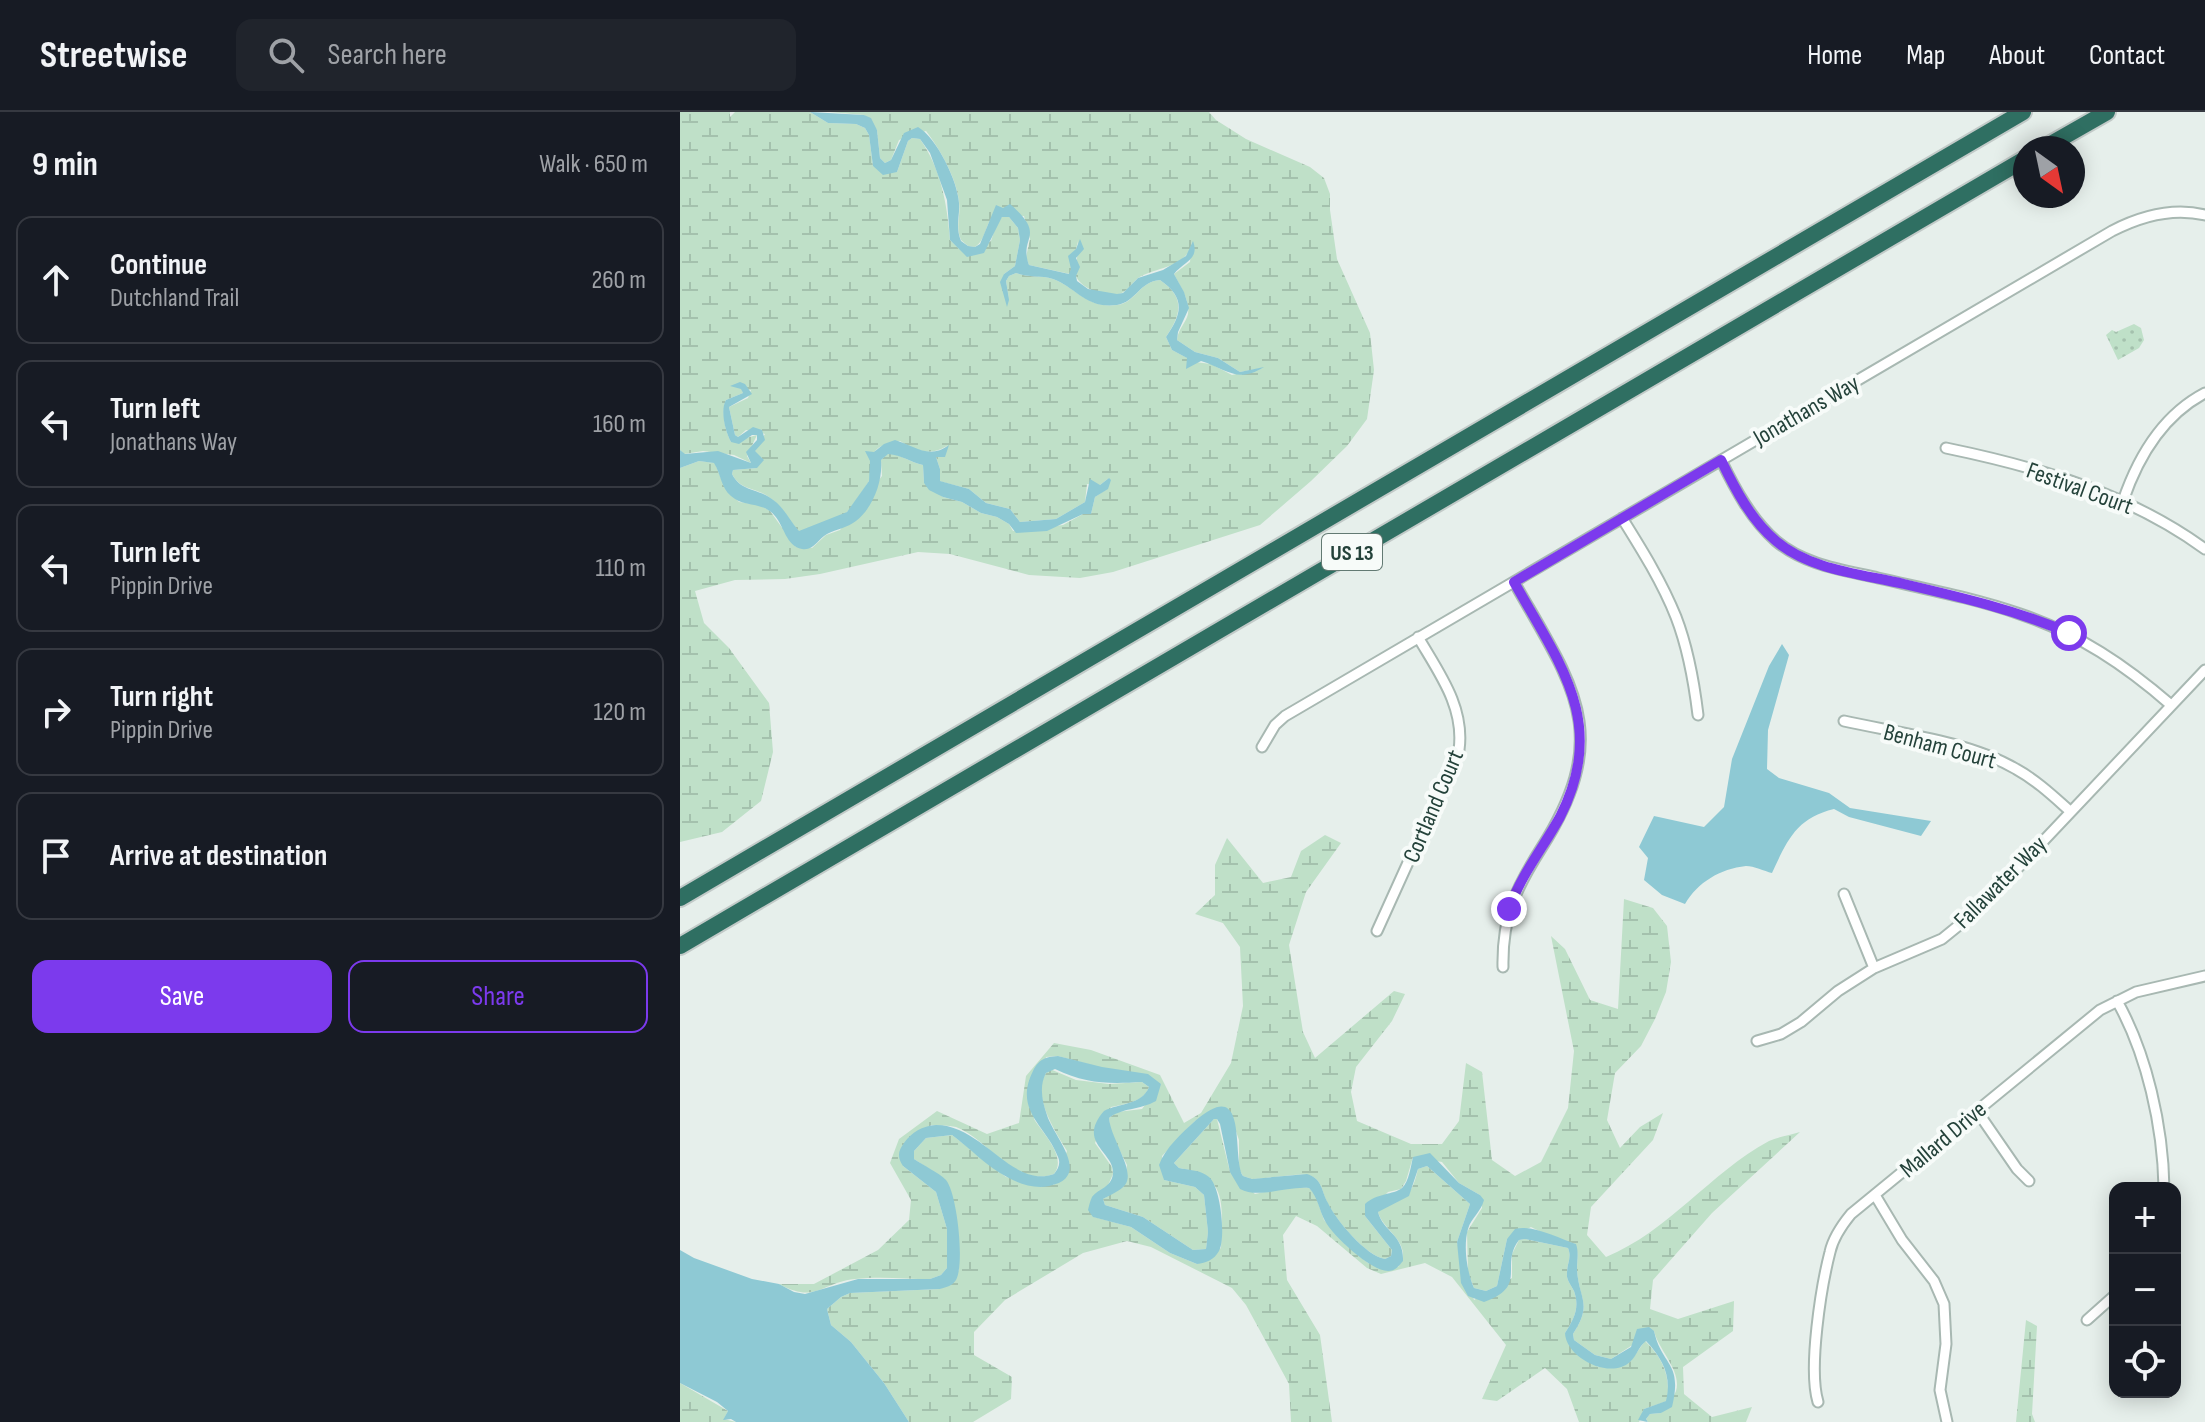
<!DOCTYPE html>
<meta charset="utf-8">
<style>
body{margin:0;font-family:"Sofia Sans Condensed",sans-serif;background:#20242c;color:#f1f3f6}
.controls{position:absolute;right:24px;bottom:24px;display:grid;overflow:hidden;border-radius:16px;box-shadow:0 4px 20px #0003}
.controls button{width:72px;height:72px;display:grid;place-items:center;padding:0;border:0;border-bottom:2px solid #363941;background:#171b24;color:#f1f3f6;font:40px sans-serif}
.compass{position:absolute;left:1333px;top:24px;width:72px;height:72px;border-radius:50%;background:#171b24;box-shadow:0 4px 20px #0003;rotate:147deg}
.stop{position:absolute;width:24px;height:24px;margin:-18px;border:6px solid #7c3aed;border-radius:50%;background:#fff}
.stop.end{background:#7c3aed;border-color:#fff;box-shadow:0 2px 8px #0008}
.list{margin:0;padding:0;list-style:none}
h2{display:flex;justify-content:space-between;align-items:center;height:104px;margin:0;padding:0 32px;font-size:34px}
h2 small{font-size:26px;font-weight:400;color:#9ea1a6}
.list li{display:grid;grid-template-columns:52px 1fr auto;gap:24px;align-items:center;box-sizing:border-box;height:128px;margin:0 16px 16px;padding:0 16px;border:2px solid #363941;border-radius:16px}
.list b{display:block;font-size:30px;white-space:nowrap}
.list p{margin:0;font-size:26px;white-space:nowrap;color:#9ea1a6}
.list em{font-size:26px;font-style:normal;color:#9ea1a6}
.actions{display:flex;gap:16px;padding:24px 32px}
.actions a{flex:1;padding:18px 0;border:2px solid #7c3aed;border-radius:16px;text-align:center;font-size:28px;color:#7c3aed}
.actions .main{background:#7c3aed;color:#fff}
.icon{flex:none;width:44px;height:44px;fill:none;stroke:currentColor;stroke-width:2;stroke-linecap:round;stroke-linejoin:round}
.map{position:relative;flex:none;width:1525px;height:1310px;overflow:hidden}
header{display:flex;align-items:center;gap:48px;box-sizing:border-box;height:112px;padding:0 40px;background:#171b24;border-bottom:2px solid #363941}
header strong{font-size:38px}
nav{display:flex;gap:44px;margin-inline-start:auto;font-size:28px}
.search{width:560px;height:72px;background:#20242c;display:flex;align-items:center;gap:20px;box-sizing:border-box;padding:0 28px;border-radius:16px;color:#9ea1a6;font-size:30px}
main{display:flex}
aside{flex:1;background:#171b24}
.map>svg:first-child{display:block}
</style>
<header>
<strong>Streetwise</strong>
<div class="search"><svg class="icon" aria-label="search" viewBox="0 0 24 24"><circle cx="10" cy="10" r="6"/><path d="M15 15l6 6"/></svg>Search here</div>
<nav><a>Home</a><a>Map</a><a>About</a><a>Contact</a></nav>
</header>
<main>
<aside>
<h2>9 min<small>Walk · 650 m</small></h2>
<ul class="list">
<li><svg class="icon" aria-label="ahead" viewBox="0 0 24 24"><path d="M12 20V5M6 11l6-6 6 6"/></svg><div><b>Continue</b><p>Dutchland Trail</p></div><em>260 m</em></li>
<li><svg class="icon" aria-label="left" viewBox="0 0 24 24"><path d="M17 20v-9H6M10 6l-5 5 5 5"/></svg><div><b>Turn left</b><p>Jonathans Way</p></div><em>160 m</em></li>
<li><svg class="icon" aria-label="left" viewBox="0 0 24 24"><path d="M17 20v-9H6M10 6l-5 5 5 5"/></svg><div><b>Turn left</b><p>Pippin Drive</p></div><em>110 m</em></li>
<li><svg class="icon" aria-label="right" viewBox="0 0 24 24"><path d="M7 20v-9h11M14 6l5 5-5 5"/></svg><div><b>Turn right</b><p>Pippin Drive</p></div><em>120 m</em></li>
<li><svg class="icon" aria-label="arrive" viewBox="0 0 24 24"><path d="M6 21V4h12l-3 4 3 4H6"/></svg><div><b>Arrive at destination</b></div></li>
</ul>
<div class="actions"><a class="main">Save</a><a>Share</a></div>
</aside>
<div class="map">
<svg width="1525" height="1310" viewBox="0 0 1525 1310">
<defs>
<pattern id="grass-dots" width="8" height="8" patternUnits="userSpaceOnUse" patternTransform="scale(2)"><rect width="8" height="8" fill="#bfe0c8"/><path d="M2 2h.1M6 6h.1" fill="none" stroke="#a4c1ad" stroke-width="1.8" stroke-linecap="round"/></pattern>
<pattern id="wetland-marsh" width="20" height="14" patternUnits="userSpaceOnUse" patternTransform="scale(2)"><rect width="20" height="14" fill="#bfe0c8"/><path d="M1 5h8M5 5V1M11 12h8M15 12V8" fill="none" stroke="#a4c1ad"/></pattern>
</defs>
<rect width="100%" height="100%" fill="#e6efeb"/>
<path fill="url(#grass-dots)" d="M1454,212l7,4 3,12 -5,8 -21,12 -12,-25 6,-5 4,2z"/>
<path fill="url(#wetland-marsh)" d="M0,0h50v5l5,-5h75l18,11 28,1 9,4 4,7 4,31 24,6 11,-31 4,-3 8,1c21,30 27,64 30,101l17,16 24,-15 6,-18 5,-6h7l9,11 2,12 -5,26 -11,8 5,26 -3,-19 3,-5 7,-3c13,5 25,2 37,6 23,8 33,30 65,26 18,-3 22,-24 42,-25 26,18 21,34 6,57l6,13 23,12 16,2 21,11 30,-7 -22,4 -22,-14 -23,-6 -18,-12c1,-11 9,-17 11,-26 2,-14 -8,-28 -14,-40l16,-12 2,-20c-4,26 -37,25 -54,36 -6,5 -11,14 -19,16 -14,3 -38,-5 -43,-18l2,-35 -8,33 -41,-9 -3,-8 4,-18 -6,-23 -30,-1c-9,9 -8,25 -19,32l-7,-1 -7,-6c-6,-14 0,-24 -2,-38 -2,-23 -19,-53 -33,-71l-27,9 -8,20 -6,3 -5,-5 -3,-28 -13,-15 -34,-3h379l7,8 30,19 64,28 14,11 6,16v16l7,49 33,74 4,37 -7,49 -20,27 -36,35 -51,44 -147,47 -33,6 -51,-3 -79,-21 -32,-2 -98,22 -35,5 -50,1 -40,11 9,32 25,25 40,55 4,49 -12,49 -39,31 -42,10v-374l19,-7 16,2 9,23 15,16 21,3 10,6 26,36 16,1 14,-13 14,-5 42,-54 -1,-16 7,-7c14,2 22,9 35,12l1,18 19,14 19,5 19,11 16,4 12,7 4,7 50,-6 20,-11h8l4,-17 12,-8 2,-11 -9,7 -13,-1 -2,18 -29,17 -36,3 -10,-13 -24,-6 -17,-14 -30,-8 1,-12 -4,-12 12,-12c-17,12 -32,6 -48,-4 -34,6 -25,13 -31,40 -1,2 -19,29 -22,31 -10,11 -34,15 -48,20 -10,-12 -17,-26 -30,-35 -14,-10 -28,-6 -37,-23l1,-4 24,-2 -3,-17 11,-17 -19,-4 -8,7 -3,-2 -6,-28 19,-9 3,-8 -19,-2 10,1 1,4 -17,7c-5,12 -1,31 5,42l26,-7 -10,21 4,7 -17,-8 -31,-4 -19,3 -4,-4z
M645,723l16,8 -35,49 -17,53 14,87 12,26 79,-67 11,3 -13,27 -36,46 -5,25 6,29 54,23h31l17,-23 7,-58 16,9 10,88 23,16 26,-14 27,-54 6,-57 -23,-115 14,13 25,51 28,9 6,-110 29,9 14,18 4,36 -5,30 -11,27 -14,27 -26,27 -8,47 13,28 20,-21 23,-14 -10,27 -62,67 -4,28 19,22c63,-26 104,-84 163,-116 9,-4 21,-6 31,-9l-88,81 -59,67 -3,29 28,10 56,-18 -1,30 -50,36 1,27 28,23 40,-10 -6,15h-98l-2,-3 4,-5 11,-1c5,-6 12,-15 15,-22 6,-20 -17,-40 -22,-60l-43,28 -16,-4 -21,-15 -1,-6c20,-31 6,-33 4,-64 0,-10 2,-17 -2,-26l-28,-9 -16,-8 -24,12 -10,47 -11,5 -12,-3 -6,-16 -1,-40 15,-24 -2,-13 -21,-12 -17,-21 -29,-5 -7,24 -5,8 -13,3 -23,24 27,34 -1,6 -6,3c-19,-3 -48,-38 -57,-55 -6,-11 -6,-26 -20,-29 -5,-2 -47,4 -56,4l-9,-3 -4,-7v-29l-10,-29 -34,10 -33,35 2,24 31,7 9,8 4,37 -2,17 -13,1 -50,-33 -38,-12 -2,-6 21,-13 3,-21 -17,-34 -1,-13 8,-6 25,-3 19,-25 -103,-28 -12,1 -12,62c10,16 33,38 20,55 -39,14 -66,-35 -98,-47 -8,-2 -17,-1 -25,-2l-28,41 33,26 11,37v39l-6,7 -11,4c-24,0 -50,-3 -75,0 -35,4 -39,25 -76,5h35l64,-34 31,-30 2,-20 -21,-37 9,-24 38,-28 50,23 32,-11 7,-47 28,-33 37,7 69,25 24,48 17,-10 30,-50 12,-57 -3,-59 -17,-24 -28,-9 20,-19v-30l12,-27 36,45 28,-6 10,-26z
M370,957l26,11 33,4 33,-2 7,5c-5,15 -24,17 -38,20l-16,36 17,24 1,7 -19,43 37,10 39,26 27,11 24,-16c1,-42 8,-73 -42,-80l-5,-5 40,-44h3l13,53 25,22 37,-8 17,2 6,6 9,26 22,25 22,18 30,4c17,-23 -15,-36 -20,-55 22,-20 31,-4 40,-43l9,-3 43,38 -13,38 17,58 38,-22v-24l7,-14 6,-1 43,9c4,10 -1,15 -1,25 -1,7 4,12 7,18 6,17 0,28 -9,42l33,34 32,-5 15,-21c18,17 26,36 22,60l-23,8 -5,13h-60l-12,-33 -22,-21 -48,33 -15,-2 24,-54 -54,-68 -27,-14 -44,11 -14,-6 -50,-42 -21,-10 -13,19 4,45 33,55 12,87h-41l-2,-38 -43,-79 -14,-17 -81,-41 -24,-6 -44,12 -78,47 -31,32v23l38,22 -1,22 -38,23h-64l-25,-39 -33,-41 -20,-17 -4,-16 14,-12 9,-4 90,-4 19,-19 -1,-42 -15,-50 -29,-19v-8l12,-13 26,-3 54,42 48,8 13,-34c-12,-20 -40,-62 -17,-82z
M1346,1208l11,6 -5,88 3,8h-19z
M0,1271l48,28 -4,8 12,3h-56z"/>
<path fill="#8ec9d4" d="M130,0l54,3 7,3 6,12 3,28 5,5 6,-3 13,-27 14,-6c19,11 40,55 41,76 1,14 -4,23 2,38l7,5 7,1 5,-3 16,-39 7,3 7,-4c38,33 8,32 19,61l40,9 2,-5 -3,-13 8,-7 4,-10 4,10 -8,9 4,9 -4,9 1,5 11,8 29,5 6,-1 15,-15 25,-8 23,-14 7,-15c7,19 -10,21 -19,33l10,18 5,16 -11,24 -1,8 18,12 23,6 22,14 24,-5c-27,17 -37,2 -63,-6l-15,8 1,-11 -15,-8 -6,-13c16,-23 20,-39 -6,-57 -20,1 -24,22 -43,25 -32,4 -41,-18 -64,-26 -12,-4 -24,-1 -37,-6l-7,3 -3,5 3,19 -2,7 -7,-25 4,-8 11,-8 5,-26 -2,-12 -9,-11h-7l-18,36 -17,4 -17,-17 -3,-40 -17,-47 -10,-14 -8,-1 -4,3 -11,31 -14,3 -10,-9 -4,-31 -4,-7 -9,-4 -28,-1z
M60,270l5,2 7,10 -23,13 6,28 3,2 15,-10 9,3 3,10 -10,11 9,9 -7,8 -24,2 -1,4c9,17 22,14 37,23 15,9 20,23 30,34l48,-19 22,-31 1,-20 -5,-10 9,1 10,-8 11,-4c20,6 34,20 54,5l-4,12h-9l4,12v12l29,8 17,14 24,6 10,13 36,-3 29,-17 5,-23 10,6 9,-7 2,2 -3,9 -13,8 -4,17h-8l-36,17 -31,2 -7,-9 -12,-7 -16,-4 -19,-11 -19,-5 -14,-7 -5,-7 -1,-18c-13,-3 -21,-10 -35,-11l-7,6c2,21 -8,48 -25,61 -9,7 -19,8 -29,13 -9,5 -13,17 -25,15 -16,-3 -18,-23 -27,-33 -12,-15 -31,-8 -44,-20 -10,-8 -10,-22 -17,-33l-15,-2 -19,7v-18l5,4 33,-3 33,12 -5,-11 11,-12v-5h-5l-13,9 -8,-2c-6,-11 -11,-32 -5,-42l17,-7 -2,-4 -11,-3z
M1102,532l7,11 -21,75 -1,39 12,9 50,15 21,15 81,13 -10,15 -72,-19 -15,-8c-38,9 -47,32 -62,64 -8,-2 -18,-7 -26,-7 -26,3 -48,16 -61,38l-23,-9 -18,-15 4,-22 -9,-11 15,-31 50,11 20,-20 8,-48 37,-93z
M378,944l44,11 46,7 13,10 -5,17c-16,9 -35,7 -47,17 2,22 27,53 16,67 -5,6 -15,10 -22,14l2,6 38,12 50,33 13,-1 2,-17 -4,-37 -9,-8 -31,-7 -5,-15c6,-17 23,-32 36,-44 55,-48 36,36 48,55l9,3 55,-5c16,5 14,17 21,29 8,17 38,53 57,56l6,-3 1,-6 -27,-34v-12c12,-11 28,-9 37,-16 7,-6 9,-23 11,-31l17,-4 29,30 21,12 4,5c-3,12 -13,18 -16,29 -5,18 -1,43 6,59l12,3 11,-5 10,-47 8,-10c17,-5 43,9 61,15 3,9 1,16 1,26 2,30 16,33 -4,64l1,6 21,15 16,4 20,-12 6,-18 12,-2 5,4c8,36 29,30 18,76l-11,6 -11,1 -4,5 2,3 -10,-2 6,-11 22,-8c6,-24 -3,-42 -20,-60 -8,6 -9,15 -16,21 -20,18 -64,-4 -65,-29 9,-14 15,-25 9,-42 -3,-6 -8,-11 -7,-18 0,-10 5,-15 1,-25l-43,-9 -6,1c-20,26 10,46 -35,62l-16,-6 -7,-13 -4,-41 13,-38 -43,-38 -9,3 -9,27 -31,16c5,20 26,22 25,49 -4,5 -8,10 -15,10 -17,0 -55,-35 -63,-50 -6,-11 -7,-24 -16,-33 -22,-2 -51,11 -69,1l-10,-17 -10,-48 -3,-5h-3l-40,44 5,5c10,2 22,2 30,9 12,10 17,62 10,74 -5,9 -13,12 -22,13l-27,-11 -39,-26 -38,-10 -5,-7c1,-4 2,-9 4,-13 7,-9 19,-9 21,-23 2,-22 -37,-31 -9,-63 15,-8 38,-6 45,-24l-7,-5c-34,2 -56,2 -87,-13l-9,4c-7,13 -4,28 1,42 6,21 47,62 2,71 -14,3 -30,-2 -42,-9 -20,-10 -37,-29 -55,-42l-26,3 -12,13v8c10,7 24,13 32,21 11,13 19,84 10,100 -4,6 -9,7 -16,9l-90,4 -9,4 -14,12 4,16 20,17 33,41 25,39h-173l-5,-3 -8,1 5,-9 -11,-9 -37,-19v-133l14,8 58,21 27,5 15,8 11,2 53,-15h72l11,-4 6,-7v-39l-11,-37 -33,-26c-6,-9 -5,-15 1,-23 8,-11 18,-17 32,-18 47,0 76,64 118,49 4,-5 7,-10 4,-17 -11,-31 -45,-46 -25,-86 6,-12 12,-14 25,-15z"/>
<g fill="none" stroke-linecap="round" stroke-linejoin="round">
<g stroke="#a8b8b2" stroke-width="13">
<path id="street" d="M1266,336c92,19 182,45 259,101
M1041,348c14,29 30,59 55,81 28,24 67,29 102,37 48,11 96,20 142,36 59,20 105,51 151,91
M1443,389c15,-44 40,-86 82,-108
M942,406c20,32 40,64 54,99 12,31 18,65 22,98
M1164,609c54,12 124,20 172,48 20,11 37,27 54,42
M582,635l13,-22 10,-9 827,-485c29,-15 60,-24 93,-16
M1164,782l30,74
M697,819l82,-181c6,-43 -20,-77 -41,-113
M823,855c-1,-51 13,-79 39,-120 72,-114 31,-161 -28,-265
M1437,889c30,53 46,126 47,187
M1077,929l24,-7 20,-12 37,-31 36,-23 68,-29 37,-30 226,-239
M1297,999l40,58 12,12
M1195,1083l27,45 32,41 10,23 2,40 -6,46 7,32
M1407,1208l28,-25
M1138,1290c-10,-33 3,-115 12,-150 3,-14 12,-27 21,-38l249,-204 36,-18 69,-16"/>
</g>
<g stroke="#c2cac8" stroke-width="20">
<path id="highway" d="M1364,36l63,-36
M0,786l1343,-786
M0,834l1345,-787"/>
</g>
<use href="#street" stroke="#fff" stroke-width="9"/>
<use href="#highway" stroke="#2f6f62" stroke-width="16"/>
</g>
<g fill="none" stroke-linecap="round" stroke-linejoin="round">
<path stroke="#7c3aed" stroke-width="10" d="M829,797c12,-34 34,-61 51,-92 48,-94 0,-153 -46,-235l207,-122c14,29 30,60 55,81 34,29 86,33 128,43 56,13 112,26 165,49"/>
</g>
<g text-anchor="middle" stroke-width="8" stroke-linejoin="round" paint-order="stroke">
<rect fill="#f7fbf9" stroke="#637a73" stroke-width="2" x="642" y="422" width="60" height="36" rx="6"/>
<g font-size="22" font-weight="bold" fill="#24423a">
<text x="672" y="448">US 13</text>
</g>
<g font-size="24" fill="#24423a" stroke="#f7fbf9">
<text transform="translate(1126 298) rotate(-30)" y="8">Jonathans Way</text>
<text transform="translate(1400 376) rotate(20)" y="8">Festival Court</text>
<text transform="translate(1260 634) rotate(15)" y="8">Benham Court</text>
<text transform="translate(753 694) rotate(-67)" y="8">Cortland Court</text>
<text transform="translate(1320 770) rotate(-45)" y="8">Fallawater Way</text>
<text transform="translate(1263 1027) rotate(-40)" y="8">Mallard Drive</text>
</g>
</g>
</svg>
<div class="controls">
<button>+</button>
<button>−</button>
<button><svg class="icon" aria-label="locate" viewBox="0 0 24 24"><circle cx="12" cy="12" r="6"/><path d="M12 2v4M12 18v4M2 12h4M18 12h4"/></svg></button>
</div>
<svg class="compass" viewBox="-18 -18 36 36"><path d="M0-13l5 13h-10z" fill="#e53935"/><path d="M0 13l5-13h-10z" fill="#9ea1a6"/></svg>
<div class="stop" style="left:1389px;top:521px"></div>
<div class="stop end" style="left:829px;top:797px"></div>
</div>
</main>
